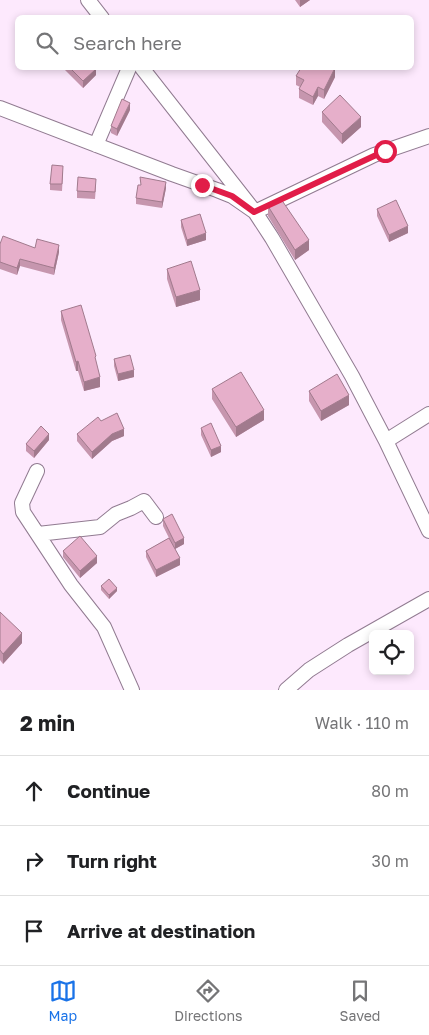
<!DOCTYPE html>
<meta charset="utf-8">
<style>
body{margin:0;font-family:"Golos Text",sans-serif;background:#f6f6f6;color:#202124}
.controls{position:absolute;right:15px;bottom:15px;display:grid;overflow:hidden;border-radius:8px;box-shadow:0 2px 8px #0003}
.controls button{width:45px;height:45px;display:grid;place-items:center;padding:0;border:0;border-bottom:1px solid #e0e0e0;background:#fff;color:#202124;font:25px sans-serif}
.stop{position:absolute;width:15px;height:15px;margin:-11px;border:4px solid #e11d48;border-radius:50%;background:#fff}
.stop.end{background:#e11d48;border-color:#fff;box-shadow:0 1px 5px #0008}
.list{margin:0;padding:0;list-style:none}
h2{display:flex;justify-content:space-between;align-items:center;height:65px;margin:0;padding:0 20px;font-size:21px}
h2 small{font-size:16px;font-weight:400;color:#757577}
.list li{display:grid;grid-template-columns:32px 1fr auto;gap:15px;align-items:center;box-sizing:border-box;height:70px;padding:0 20px;border-top:1px solid #e0e0e0}
.list b{display:block;font-size:19px;white-space:nowrap}
.list em{font-size:16px;font-style:normal;color:#757577}
.icon{flex:none;width:28px;height:28px;fill:none;stroke:currentColor;stroke-width:2;stroke-linecap:round;stroke-linejoin:round}
.map{position:relative;flex:none;width:429px;height:690px;overflow:hidden}
.search{position:absolute;background:#fff;box-shadow:0 2px 8px #0003;left:15px;right:15px;top:15px;height:55px;display:flex;align-items:center;gap:12px;box-sizing:border-box;padding:0 18px;border-radius:8px;color:#757577;font-size:19px}
.sheet{height:275px;background:#fff}
nav{display:flex;justify-content:space-around;align-items:center;box-sizing:border-box;height:70px;border-top:1px solid #e0e0e0;background:#fff;font-size:14px;color:#757577}
nav a{display:grid;justify-items:center;gap:2px}
nav .on{color:#1a73e8}
.map>svg:first-child{display:block}
</style>
<div class="map">
<svg width="429" height="690" viewBox="0 0 429 690">
<rect width="100%" height="100%" fill="#fde9fd"/>
<g fill="none" stroke-linecap="round" stroke-linejoin="round">
<g stroke="#917b91" stroke-width="16">
<path id="minor" d="M88,0l14,18
M142,68l113,144 119,-57 55,-19
M0,108l172,66 45,16 15,6 23,16 17,26 80,138 34,65 43,90
M96,145l33,-77
M386,441l43,-27
M37,471l-15,32 1,9 48,73 33,42 28,63
M38,534l62,-7 16,-13 15,-6 13,-7 12,16
M286,690l23,-20 39,-25 81,-46"/>
</g>
<use href="#minor" stroke="#fff" stroke-width="14"/>
</g>
<path fill="#c696ae" d="M295,0h15l-10,7z
M64,68h31l1,7 -13,13 -19,-19z
M296,76l39,1 -11,22 -6,-3 -5,9 -14,-7v-9l1,-2 -4,-2z
M130,110l-13,26 -6,-3v-7z
M322,112l39,15 -19,17 -20,-22z
M63,172l-1,19 -12,-1v-6z
M96,186l-1,13 -18,-1v-7z
M166,188l-4,20 -26,-4v-6z
M268,206l41,44 -14,10 -27,-44z
M377,209l31,24 -19,9 -12,-26z
M181,220l25,20 -19,6 -6,-19z
M0,244l35,4 24,4 -5,23 -34,-9 -3,9 -17,-6z
M167,269l33,31 -24,7 -9,-28z
M61,311l39,76 -16,4 -6,-20h-2l-15,-51z
M114,359l20,18 -16,4 -4,-15z
M212,389l52,31 -28,17 -24,-38z
M309,391l40,14 -28,16 -12,-20z
M101,421l23,15 -12,5 -20,18 -15,-18v-7z
M201,428l20,24 -10,5 -10,-22z
M49,440l-15,18 -8,-7v-7z
M163,519l21,25 -9,5 5,16 -24,12 -10,-20v-6l23,-13 -6,-12z
M63,551l34,12 -17,15 -17,-21z
M101,586l16,5 -8,8 -8,-9z
M0,612l22,31 -19,21 -3,-4z"/>
<path fill="#a17a8d" d="M300,0h10l-10,7z
M335,68v9l-11,22v-9z
M96,69v6l-13,13v-7z
M318,87v9l-5,9v-8z
M130,103v7l-13,26v-7z
M361,117v10l-19,17v-10z
M166,182v6l-4,20v-6z
M408,226v7l-19,9v-7z
M206,233v7l-19,6v-6z
M309,240v10l-14,10v-10z
M59,245v7l-5,23v-7z
M20,259v7l-3,9v-7z
M200,290v10l-24,7v-10z
M78,361v10h-2v-9z
M134,370v7l-16,4v-7z
M100,377v10l-16,4v-9z
M349,395v10l-28,16v-10z
M264,410v10l-28,17v-10z
M124,429v7l-12,5 -20,18v-7l20,-18z
M49,434v6l-15,18v-7z
M221,446v6l-10,5v-7z
M184,538v6l-9,5v-6z
M97,556v7l-17,15v-7z
M180,558v7l-24,12v-7z
M117,588v3l-8,8v-4z
M22,633v10l-19,21v-10z"/>
<path fill="#e6afca" stroke="#a17a8d" d="M70,68h25l1,1 -13,12z
M301,68h34l-11,22 -6,-3 -5,10 -14,-8 5,-9 -8,-4z
M340,95l21,22 -19,17 -20,-22z
M122,99l8,4 -13,26 -6,-3z
M52,165l11,1 -1,18h-12z
M78,177l18,2 -1,13 -18,-1z
M140,177l26,5 -4,20 -26,-4 2,-13h3z
M281,199l28,41 -14,10 -27,-44z
M396,200l12,26 -19,9 -12,-26z
M200,214l6,19 -19,7 -6,-20z
M3,236l32,12 2,-9 22,6 -5,23 -34,-9 -3,9 -17,-6v-18z
M191,261l9,29 -24,7 -9,-28z
M81,305l15,51 -1,1 5,20 -16,5 -6,-21 -2,1 -15,-51z
M130,355l4,15 -16,4 -4,-15z
M241,372l23,38 -28,17 -24,-38z
M337,374l12,21 -28,16 -12,-20z
M117,413l7,16 -12,5 -20,18 -15,-18 21,-17 3,4z
M211,423l10,23 -10,4 -10,-22z
M41,426l8,8 -15,17 -8,-7z
M172,514l12,24 -9,5 -12,-24z
M80,536l17,20 -17,15 -17,-20z
M169,538l11,20 -24,12 -10,-19z
M109,579l8,9 -8,7 -8,-9z
M0,612l22,21 -19,21 -3,-4z"/>
<g fill="none" stroke-linecap="round" stroke-linejoin="round">
<path stroke="#e11d48" stroke-width="6" d="M202,185l30,11 22,16 120,-56 11,-5"/>
</g>
</svg>
<div class="controls">
<button><svg class="icon" aria-label="locate" viewBox="0 0 24 24"><circle cx="12" cy="12" r="6"/><path d="M12 2v4M12 18v4M2 12h4M18 12h4"/></svg></button>
</div>
<div class="stop" style="left:385px;top:151px"></div>
<div class="stop end" style="left:202px;top:185px"></div>
<div class="search"><svg class="icon" aria-label="search" viewBox="0 0 24 24"><circle cx="10" cy="10" r="6"/><path d="M15 15l6 6"/></svg>Search here</div>
</div>
<section class="sheet">
<h2>2 min<small>Walk · 110 m</small></h2>
<ul class="list">
<li><svg class="icon" aria-label="ahead" viewBox="0 0 24 24"><path d="M12 20V5M6 11l6-6 6 6"/></svg><div><b>Continue</b></div><em>80 m</em></li>
<li><svg class="icon" aria-label="right" viewBox="0 0 24 24"><path d="M7 20v-9h11M14 6l5 5-5 5"/></svg><div><b>Turn right</b></div><em>30 m</em></li>
<li><svg class="icon" aria-label="arrive" viewBox="0 0 24 24"><path d="M6 21V4h12l-3 4 3 4H6"/></svg><div><b>Arrive at destination</b></div></li>
</ul>
</section>
<nav>
<a class="on"><svg class="icon" aria-label="map" viewBox="0 0 24 24"><path d="M3 6l6-2 6 2 6-2v14l-6 2-6-2-6 2zM9 4v14M15 6v14"/></svg>Map</a>
<a><svg class="icon" aria-label="directions" viewBox="0 0 24 24"><path d="M12 3l9 9-9 9-9-9zM9 14v-3h6M13 9l2 2-2 2"/></svg>Directions</a>
<a><svg class="icon" aria-label="saved" viewBox="0 0 24 24"><path d="M7 4h10v16l-5-4-5 4z"/></svg>Saved</a>
</nav>
